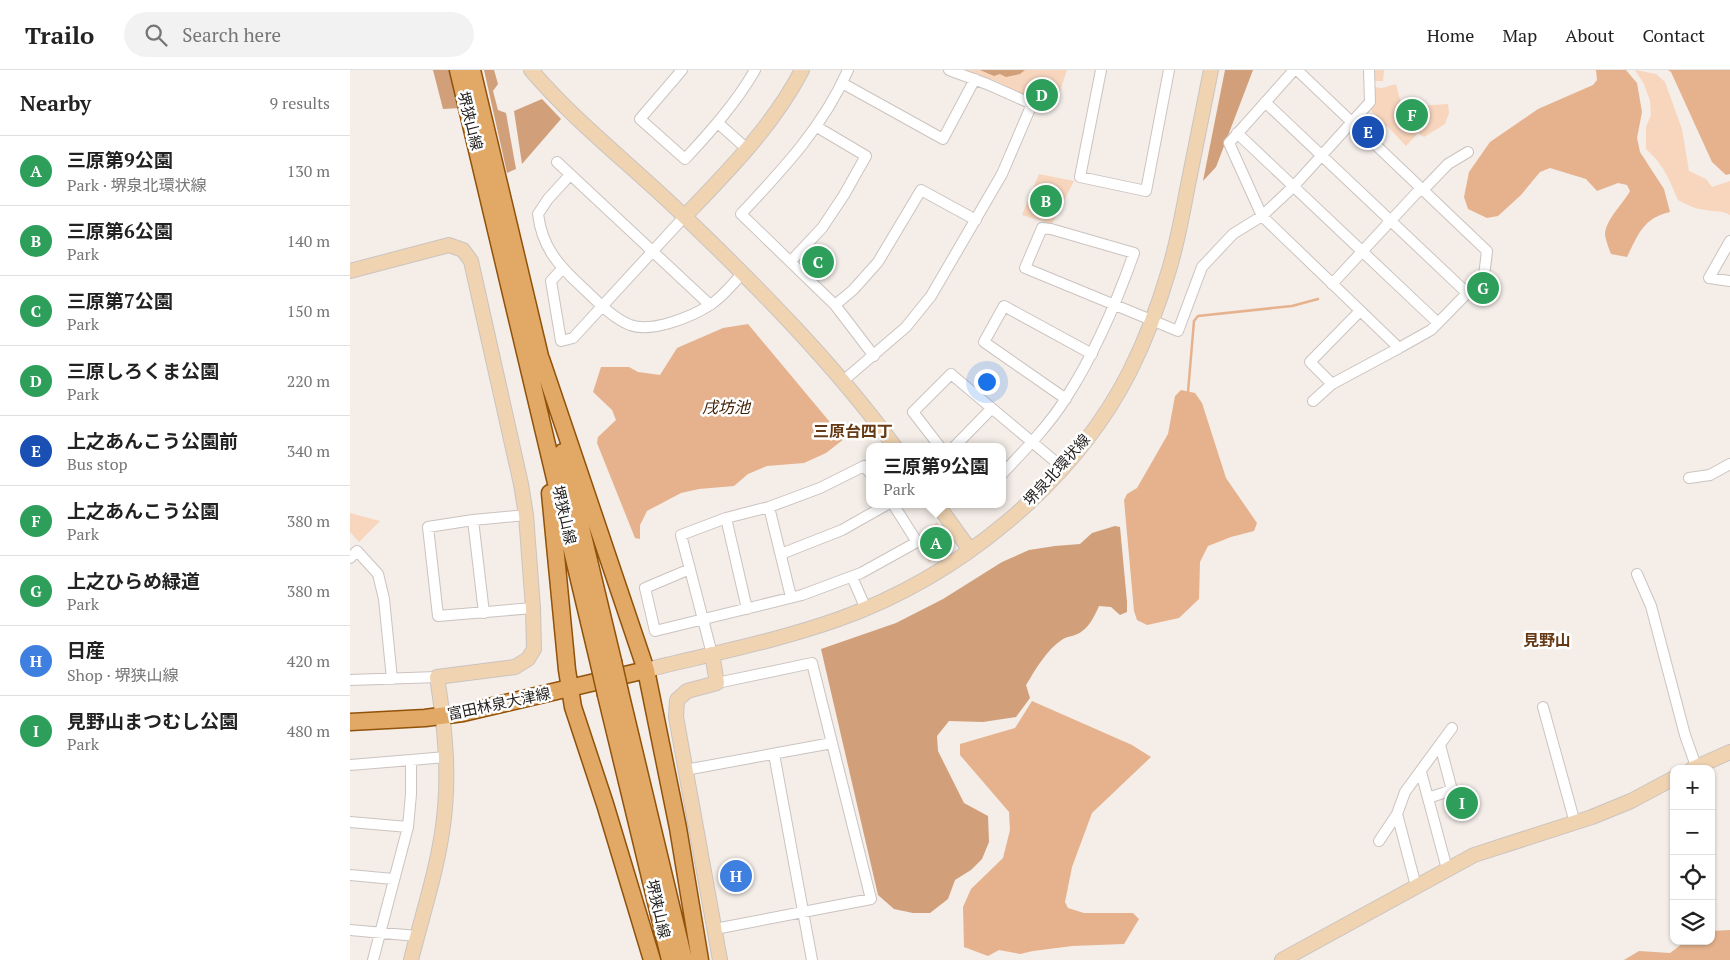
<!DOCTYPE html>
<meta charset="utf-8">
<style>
body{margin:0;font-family:"PT Serif","Noto Sans JP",serif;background:#f2f2f2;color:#222}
.controls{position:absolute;right:15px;bottom:15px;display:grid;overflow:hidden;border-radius:10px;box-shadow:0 1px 4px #0004}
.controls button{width:45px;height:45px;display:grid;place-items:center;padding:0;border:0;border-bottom:1px solid #e0e0e0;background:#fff;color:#222;font:25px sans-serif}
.you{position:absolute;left:636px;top:311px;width:18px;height:18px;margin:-12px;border:4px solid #fff;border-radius:50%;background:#1a73e8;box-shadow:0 0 0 8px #1a73e833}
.badge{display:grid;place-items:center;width:32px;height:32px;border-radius:50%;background:#2563eb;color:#fff;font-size:16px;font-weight:700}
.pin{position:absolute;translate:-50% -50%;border:2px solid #fff;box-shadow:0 1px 5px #0006}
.popup{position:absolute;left:516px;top:373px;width:140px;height:65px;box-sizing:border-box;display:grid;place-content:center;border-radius:10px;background:#fff;filter:drop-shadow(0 1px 4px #0005);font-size:16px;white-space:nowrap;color:#767676}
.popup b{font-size:19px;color:#222}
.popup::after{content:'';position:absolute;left:50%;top:100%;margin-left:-10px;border:10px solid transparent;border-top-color:#fff}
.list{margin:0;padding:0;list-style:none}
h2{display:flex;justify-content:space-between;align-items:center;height:65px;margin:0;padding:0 20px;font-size:21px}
h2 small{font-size:16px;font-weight:400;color:#767676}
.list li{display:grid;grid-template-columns:32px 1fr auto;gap:15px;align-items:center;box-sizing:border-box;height:70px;padding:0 20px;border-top:1px solid #e0e0e0}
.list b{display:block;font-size:19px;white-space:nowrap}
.list p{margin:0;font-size:16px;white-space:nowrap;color:#767676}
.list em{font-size:16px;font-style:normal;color:#767676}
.icon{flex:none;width:28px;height:28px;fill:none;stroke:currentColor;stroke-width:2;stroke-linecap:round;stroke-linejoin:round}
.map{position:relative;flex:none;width:1380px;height:890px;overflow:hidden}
header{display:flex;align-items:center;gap:30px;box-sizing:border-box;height:70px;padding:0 25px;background:#fff;border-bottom:1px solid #e0e0e0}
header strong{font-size:24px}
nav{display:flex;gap:28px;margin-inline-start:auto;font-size:18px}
.search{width:350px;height:45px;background:#f2f2f2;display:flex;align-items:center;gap:12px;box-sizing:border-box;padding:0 18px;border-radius:28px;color:#767676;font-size:19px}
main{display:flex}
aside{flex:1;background:#fff}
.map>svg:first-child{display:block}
</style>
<header>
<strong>Trailo</strong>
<div class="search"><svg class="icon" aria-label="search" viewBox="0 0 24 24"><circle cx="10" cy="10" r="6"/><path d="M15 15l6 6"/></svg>Search here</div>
<nav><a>Home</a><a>Map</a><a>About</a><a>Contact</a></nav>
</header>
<main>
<aside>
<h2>Nearby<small>9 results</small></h2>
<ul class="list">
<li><span class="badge" style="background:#2e9e5b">A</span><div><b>三原第9公園</b><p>Park · 堺泉北環状線</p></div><em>130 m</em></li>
<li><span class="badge" style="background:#2e9e5b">B</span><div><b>三原第6公園</b><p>Park</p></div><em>140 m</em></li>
<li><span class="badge" style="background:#2e9e5b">C</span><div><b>三原第7公園</b><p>Park</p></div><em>150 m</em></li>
<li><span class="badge" style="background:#2e9e5b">D</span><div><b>三原しろくま公園</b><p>Park</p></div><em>220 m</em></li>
<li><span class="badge" style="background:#1a4fb4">E</span><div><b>上之あんこう公園前</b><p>Bus stop</p></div><em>340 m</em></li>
<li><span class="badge" style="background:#2e9e5b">F</span><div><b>上之あんこう公園</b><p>Park</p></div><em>380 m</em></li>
<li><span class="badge" style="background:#2e9e5b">G</span><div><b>上之ひらめ緑道</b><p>Park</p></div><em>380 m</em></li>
<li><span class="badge" style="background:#3f7fe0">H</span><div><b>日産</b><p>Shop · 堺狭山線</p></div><em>420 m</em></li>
<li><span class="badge" style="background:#2e9e5b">I</span><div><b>見野山まつむし公園</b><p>Park</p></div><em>480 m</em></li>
</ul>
</aside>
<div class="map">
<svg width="1380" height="890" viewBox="0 0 1380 890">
<rect width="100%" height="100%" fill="#f4ede8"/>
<path fill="#f8d6be" d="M614,0h103l-13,40 -58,-29z
M1023,0h11l-1,11h-10z
M1285,0l21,4 9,8 17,47 7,42 17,8 6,8 18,-6v34c-8,-5 -15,-3 -24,-5 -11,-1 -19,-5 -28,-10 -9,-21 -14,-35 -32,-51v-22l5,-12 -1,-14 -6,-17z
M1046,14l6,23 46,-3 1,9 -4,11 -21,13 -6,-4 -12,13 -19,-20 -12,12 -7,-8 11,-12 -10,-9 4,-22 9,1z
M689,104l35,7 -22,43 -30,-9z
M468,174l17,14 -17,19 -14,-12 -1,-7z
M1144,181l-6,34 -7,13 -4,-3v-5l11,-12z
M0,443l30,8 -21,21 -9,-10z
M587,452l11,12 -3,17 -16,11 -9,-15 9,-6 -6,-8z
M1119,719l5,20 -20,5 -4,-17 9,-2 -1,-4z"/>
<path fill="#d19f7a" d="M83,0h18l9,38 -17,1z
M134,0h10l4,14 -5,7 5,19 8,3 10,56 -9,4z
M630,0h45l-5,4 -14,3 -6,-3 -6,2z
M875,0h28l-37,97 -13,14z
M192,29l19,20 -39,45 -8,-53z
M765,456l5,1 7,75v10l-7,3 -9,-8 -12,-1c-4,9 -9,20 -18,26 -5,4 -13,4 -18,7 -17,11 -27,30 -37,46l4,13 -14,19 -33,5 -34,-1 -12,15 1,15 26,52 24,13 1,26 -7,17 -11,11 -16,10 -7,19 -18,14h-17l-19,-4 -16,-14 -57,-246 75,-26 47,-24 59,-37 27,-12 26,-4 25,-2 12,-11z"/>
<path fill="#e5b28d" d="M1246,0h30l11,13 5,29 -5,26 3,14 24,37 6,23c-27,6 -32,23 -43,45l-16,-3c-2,-5 -5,-13 -6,-19 0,-15 18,-31 25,-44l-3,-6 -9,-2 -21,8 -11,-12 -36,-11 -10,4 -19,23 -23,21 -11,2 -19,-9 -4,-12 5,-25 21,-30 48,-33 55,-24 4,-5z
M1318,0h62v104l-4,1 -14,-13 -41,-90z
M398,254l96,115 -18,14 -22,10 -37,3 -19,8 -14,12 -35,3 -18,4 -34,18 -7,14v14l-5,-1 -38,-95 1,-6 18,-17 -4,-10 -19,-18 8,-25h28l9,5 22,3 17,-27 46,-20z
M831,320l14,3 7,10 24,75 31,45 -3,8 -23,6 -23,9 -8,16 -1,37 -20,19 -32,7 -10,-5 -3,-9 -10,-111 3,-6 10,-6 31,-54 7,-38z
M682,631l100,44 19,12 -59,56 -20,54 -7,35 3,6 16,5h49l6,6 -15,25 -52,2 -39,5 -13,3 -21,-4 -11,6 -24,-9 -1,-40 8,-18 32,-31 7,-28 -1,-18 -49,-57v-11l55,-16z
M1380,860v30h-106l15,-9 31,2 16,-12h25v-10z"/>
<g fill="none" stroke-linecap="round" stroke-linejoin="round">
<path stroke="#e5b28d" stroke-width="2.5" d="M838,322l6,-71 4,-5 94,-10 26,-7"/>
<g stroke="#cbc3bf" stroke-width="12">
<path id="street" d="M332,0l-42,49 45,40c26,-28 51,-56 70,-89
M498,0c-25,57 -65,99 -107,144l94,91 39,51
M751,0l-21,107 66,14 23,-121
M944,0l-65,73 33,73 137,132 32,-18 53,-54 3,-25 -190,-181
M492,13l101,56 32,-60
M915,32l202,191
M368,53l29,26
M887,63l201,190
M207,92l153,143
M220,105l-22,24 -10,15c4,33 20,51 44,73 14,13 30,31 48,38 22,8 61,-8 80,-20 13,-8 23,-22 33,-32
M1073,120l25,-26 20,-12
M1380,171l-21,37 21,3
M441,191l31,-33 22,-33 22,-39 -49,-29
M212,199l-11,12 10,60 12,-3 112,-122
M982,214l89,-96
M485,235l18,-15 25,-28 43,-72 55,30
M493,311l63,-54 25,-31 71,-122 30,-70 -45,-20 -38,-14
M982,314l-22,-22 50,-51
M716,329l-82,-57 20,-36 88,48
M963,331l19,-17 67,-36
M590,377l-27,-35 38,-38 112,94
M604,377l37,-38
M652,404c22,-23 48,-50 64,-76 29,-45 50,-94 68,-145l-83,-24 -9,-1 -17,40 153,63 24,-64 31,-33 29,-18 32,-30 76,-84 -1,-32
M1339,408l21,-3 20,-11
M419,437l22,90
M176,445l-53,5 -45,7 10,89 95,-8
M376,448l21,91
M123,450l11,93
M431,484l61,-24 46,-26
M0,488l7,-7 21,23 6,25 8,80
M340,499l-45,19 10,43 147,-36 59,-22 56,-31 -24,-38
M1287,504l14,32 34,129 11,31
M502,507l14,32
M362,584l-31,-119 45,-17 43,-11 51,-19 44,-22 6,7
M0,610l87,-3
M1193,637l32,116
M424,684l38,206
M0,695l61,-5
M335,700l147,-27
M1071,702l26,97
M1078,728l24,-8 -12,-45
M1047,744l19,72
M0,752l58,5
M1029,771l18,-27 8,-22 47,-64
M0,805l43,4
M365,859l156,-30 -59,-236 -95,20
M0,860l67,6
M23,890l35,-133 3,-33v-34l35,-3"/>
</g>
<g stroke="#cbc3bf" stroke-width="16">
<path id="secondary" d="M181,0c46,54 103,97 154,147 75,72 148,146 210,230
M335,146c43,-45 88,-90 117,-146
M0,201l99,-26 14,5 8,11 50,223 5,31 7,93 1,41 -6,10 -13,8 -78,10c8,50 13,99 6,149 -6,45 -21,90 -32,134
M587,434l33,46
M362,584l5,29 -30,8 -10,9 -1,17 44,243
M296,600c65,-16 131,-29 193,-51 118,-42 234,-135 291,-248 16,-32 29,-67 39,-101 8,-26 13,-53 18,-80 8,-40 16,-80 24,-120
M1342,699l38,-17
M932,890l192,-105 118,-38 39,-16 43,-23"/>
</g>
<g stroke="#91520a" stroke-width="19">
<path id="primary" d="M108,0l141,594
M122,0l71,299
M191,289l105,311 32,158 22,132
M213,382l50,209
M200,423l17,177 6,37 32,97 47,156
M270,622l64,268
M256,625l64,265
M0,652l75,-4 38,-5 183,-43"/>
</g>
<use href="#street" stroke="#fff" stroke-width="10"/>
<use href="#secondary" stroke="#f0d4b2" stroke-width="14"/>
<use href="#primary" stroke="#e2a866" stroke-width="16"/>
<g stroke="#91520a" stroke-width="19" stroke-linecap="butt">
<path id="primary-bridge" d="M263,591l7,31
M249,594l7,31"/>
</g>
<use href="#primary-bridge" stroke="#e2a866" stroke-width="16"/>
</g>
<g text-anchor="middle" stroke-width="5" stroke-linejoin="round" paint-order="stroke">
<g font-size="15" fill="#211e1d" stroke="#fff">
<text transform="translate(120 51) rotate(76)" y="5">堺狭山線</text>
<text transform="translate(707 400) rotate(-48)" y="5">堺泉北環状線</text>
<text transform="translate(214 445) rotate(77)" y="5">堺狭山線</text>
<text transform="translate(149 634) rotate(-12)" y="5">富田林泉大津線</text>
<text transform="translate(308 839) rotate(77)" y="5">堺狭山線</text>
</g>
<g font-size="16" font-style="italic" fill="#432205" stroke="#fff">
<text x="376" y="343">戌坊池</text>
</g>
<g font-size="16" font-weight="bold" fill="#663a15" stroke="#fff">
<text x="503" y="367">三原台四丁</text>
<text x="1197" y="576">見野山</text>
</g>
</g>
</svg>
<div class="controls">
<button>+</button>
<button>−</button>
<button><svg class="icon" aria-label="locate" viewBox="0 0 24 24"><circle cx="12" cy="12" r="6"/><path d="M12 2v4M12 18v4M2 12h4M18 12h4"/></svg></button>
<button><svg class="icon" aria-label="layers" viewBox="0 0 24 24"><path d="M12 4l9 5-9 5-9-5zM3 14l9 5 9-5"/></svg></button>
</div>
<div class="you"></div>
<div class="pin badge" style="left:586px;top:473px;background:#2e9e5b">A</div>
<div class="popup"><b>三原第9公園</b>Park</div>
<div class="pin badge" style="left:696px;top:131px;background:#2e9e5b">B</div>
<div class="pin badge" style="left:468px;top:192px;background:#2e9e5b">C</div>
<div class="pin badge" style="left:692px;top:25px;background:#2e9e5b">D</div>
<div class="pin badge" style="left:1018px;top:62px;background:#1a4fb4">E</div>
<div class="pin badge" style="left:1062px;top:45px;background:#2e9e5b">F</div>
<div class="pin badge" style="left:1133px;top:218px;background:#2e9e5b">G</div>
<div class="pin badge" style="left:386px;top:806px;background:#3f7fe0">H</div>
<div class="pin badge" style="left:1112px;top:733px;background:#2e9e5b">I</div>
</div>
</main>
